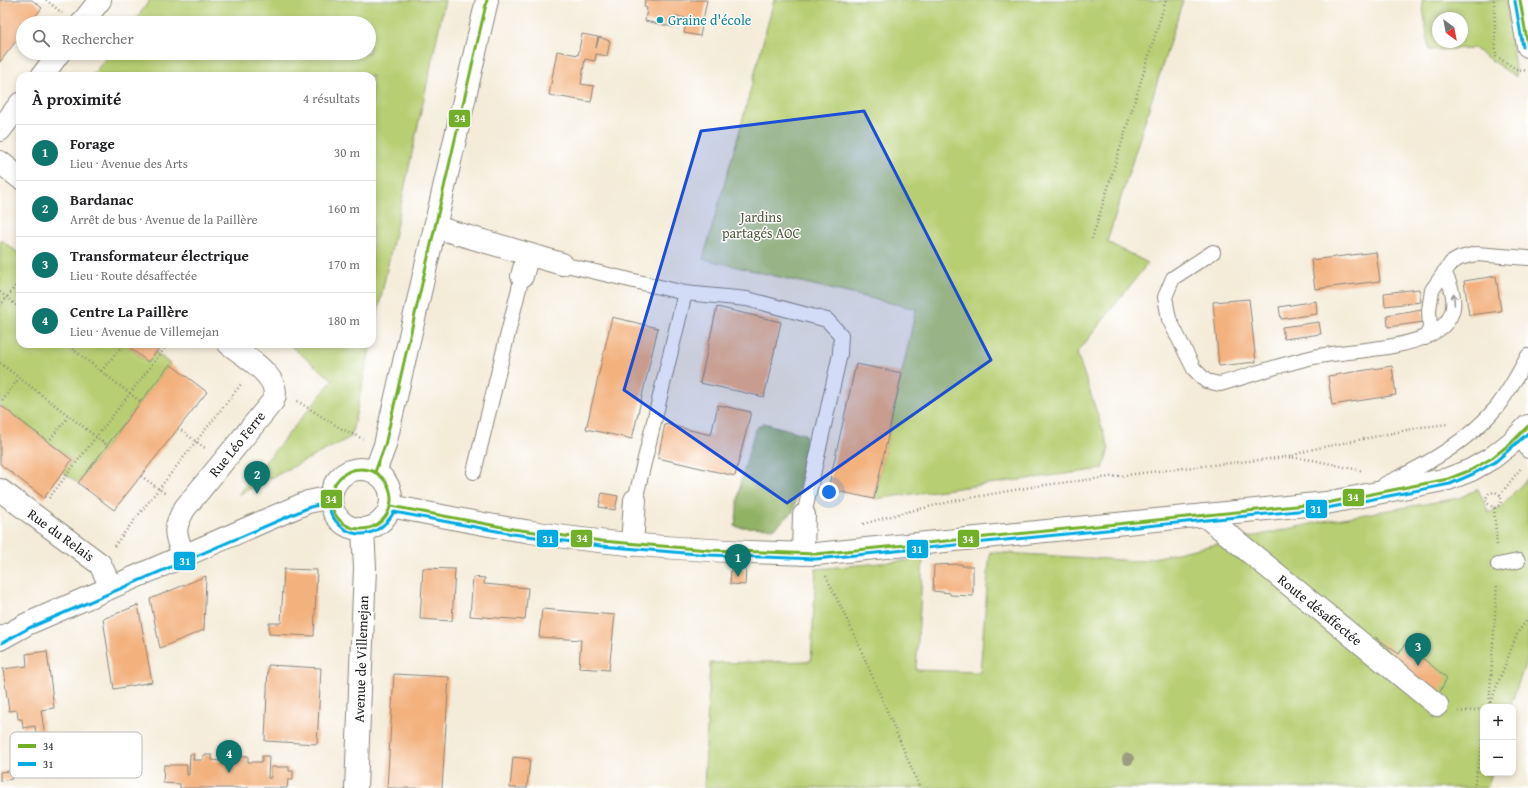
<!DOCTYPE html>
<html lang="fr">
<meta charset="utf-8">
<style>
body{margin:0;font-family:"Gentium Book Plus",serif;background:#f2f2f2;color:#202124}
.controls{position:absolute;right:12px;bottom:12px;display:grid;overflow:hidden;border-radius:8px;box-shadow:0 2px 6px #0003}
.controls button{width:36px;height:36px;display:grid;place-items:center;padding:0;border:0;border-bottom:1px solid #e0e0e0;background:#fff;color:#202124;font:20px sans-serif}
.compass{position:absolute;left:1432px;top:12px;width:36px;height:36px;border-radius:50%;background:#fff;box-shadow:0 2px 6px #0003;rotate:148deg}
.you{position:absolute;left:829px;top:492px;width:14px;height:14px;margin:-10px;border:3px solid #fff;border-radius:50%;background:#1a73e8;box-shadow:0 0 0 6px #1a73e833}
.badge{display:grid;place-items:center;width:26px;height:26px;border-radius:50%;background:#0f766e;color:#fff;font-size:13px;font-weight:700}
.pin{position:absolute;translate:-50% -33px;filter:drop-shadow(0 1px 2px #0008)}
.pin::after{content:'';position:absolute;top:21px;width:14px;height:12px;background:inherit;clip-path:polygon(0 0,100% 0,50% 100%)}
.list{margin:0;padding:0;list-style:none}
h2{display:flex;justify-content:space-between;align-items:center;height:52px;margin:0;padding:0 16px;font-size:17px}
h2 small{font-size:13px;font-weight:400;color:#757577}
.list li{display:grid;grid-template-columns:26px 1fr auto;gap:12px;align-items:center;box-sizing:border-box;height:56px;padding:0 16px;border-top:1px solid #e0e0e0}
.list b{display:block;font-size:15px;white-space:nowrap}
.list p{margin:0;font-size:13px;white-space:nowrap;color:#757577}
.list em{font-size:13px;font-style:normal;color:#757577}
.icon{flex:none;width:22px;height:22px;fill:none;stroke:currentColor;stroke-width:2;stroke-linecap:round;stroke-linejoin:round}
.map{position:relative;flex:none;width:1528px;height:788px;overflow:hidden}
.search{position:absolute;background:#fff;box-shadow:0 2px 6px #0003;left:16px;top:16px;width:360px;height:44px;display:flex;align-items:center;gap:10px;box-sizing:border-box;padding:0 14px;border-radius:22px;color:#757577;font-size:15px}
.panel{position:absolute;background:#fff;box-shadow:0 2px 6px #0003;left:16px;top:72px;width:360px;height:276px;border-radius:12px}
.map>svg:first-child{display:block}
</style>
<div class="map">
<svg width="1528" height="788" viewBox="0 0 1528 788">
<rect width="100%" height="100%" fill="#fff"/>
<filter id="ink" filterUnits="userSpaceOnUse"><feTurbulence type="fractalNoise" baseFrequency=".025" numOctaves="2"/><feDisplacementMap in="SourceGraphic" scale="8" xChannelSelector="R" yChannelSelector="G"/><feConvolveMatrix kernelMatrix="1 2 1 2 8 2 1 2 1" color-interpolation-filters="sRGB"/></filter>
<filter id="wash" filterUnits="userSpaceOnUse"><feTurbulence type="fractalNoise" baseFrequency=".012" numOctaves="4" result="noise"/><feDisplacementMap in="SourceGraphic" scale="16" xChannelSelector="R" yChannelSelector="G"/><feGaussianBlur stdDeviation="0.9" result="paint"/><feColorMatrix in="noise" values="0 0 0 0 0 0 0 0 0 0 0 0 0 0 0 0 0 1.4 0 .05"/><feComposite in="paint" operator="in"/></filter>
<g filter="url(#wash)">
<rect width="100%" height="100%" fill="#f4ecd9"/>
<path fill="#b7ce72" stroke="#6a7547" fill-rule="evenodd" d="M150,0h295l-73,339v-263h-280l18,-23h259v-30h-236z
M774,0h409l-76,242 41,21 -71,90 32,96 -6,20 -229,30 42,-190 -213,-50 36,-126z
M1422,0h84l10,77 -43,-29 -44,2zM1438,18h24v24h-24z
M1,240l19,14v90h105l23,18 8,-10 14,12 -92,119 -15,-11 9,-12 -72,-55v-163z
M288,344h83l-20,93 -113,58 95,-115z
M1528,478v178l-18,51h-27v66h9l-5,15h-783l6,-125 101,-2 5,-92 107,-10 -7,111 64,2 10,-120 149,9 186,-40 134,-23 19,-9 11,24 11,-6z"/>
<path fill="#91b164" stroke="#566640" d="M763,423l42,11 3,15 -15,63 -18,16 -40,-1 5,-43 15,-55z"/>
<g id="blocks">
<path fill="#f3b17d" d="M0,0h32l10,8 -12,15h-7v9l-23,30z
M645,0h62l-7,36 -16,-3 3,-15 -12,-2 -2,11 -28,-6 2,-13 -3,-1z
M582,34l16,3 -2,11 3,-11 11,4 -3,15 -11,-2 -1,7 -10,-2 -4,25 13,2 -3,16 -42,-7 8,-44 21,4z
M1376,252l4,29 -65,8 -4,-29z
M1496,276l5,35 -32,4 -5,-34z
M1419,289l2,13 -36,4 -1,-13z
M1249,299l7,63 -37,4 -6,-64z
M1316,301l1,13 -36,5 -2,-12z
M717,307l64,15 -17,75 -64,-14z
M1422,309l2,13 -36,5 -1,-12z
M612,317l46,11 -26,111 -46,-10z
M1319,322l2,12 -37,5 -2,-12z
M125,344h38l-15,18z
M170,364l37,28 -93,118 -36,-27z
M856,364l46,9 -28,126 -46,-10z
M1392,366l4,29 -64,10 -4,-29z
M0,405l72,55 -28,38 -44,-34z
M718,405l33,7 -16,64 -77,-18 7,-34 46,11z
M602,493l16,3 -3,14 -16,-3z
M962,564v2h11v30l-23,-1v-2l-17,-2 1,-26z
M423,568l32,1 -3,52 -32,-2z
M731,568l15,1 -1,16 -15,-1z
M284,569l33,1 -3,66 -45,-2v-11h12z
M206,576l-2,54 -44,18 -10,-49z
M473,577l12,1 -1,6 44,4 -3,32 -55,-4z
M138,605l14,77 -38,7 -11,-70z
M542,609l73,6 -6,55 -30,-2 2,-28 -42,-3z
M1375,637l24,17 6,-10 42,34 -10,19z
M47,651l7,57 -13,2 4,27 -8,1 -2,-12 -12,2 -1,-9h-4l-1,-9 -8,1 -6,-42 24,-3 -1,-12z
M268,665l53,3 -4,76 -52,-3z
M394,674l55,3 -7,111h-55z
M190,754h4l-1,6h10v-5h9v5l8,1 1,-6 9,1v5h9v-5h9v6h14v-6h7l-1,22h3v-11h18v4h4v9h-5l-1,8h-107v-4l-17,-1 1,-18h23v10h2z
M513,757l17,2 -3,29h-17z
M10,771l2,8 -12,2v-9z"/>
</g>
</g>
<g filter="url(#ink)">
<use href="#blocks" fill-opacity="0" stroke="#88847a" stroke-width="1"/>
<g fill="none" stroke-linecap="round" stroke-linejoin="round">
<g stroke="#88847a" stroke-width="16">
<path id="service" d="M1213,252l-40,26 -8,19 4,22 25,50 12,12 14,3c31,-9 62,-20 94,-27 46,-11 175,-3 130,-85
M562,264l123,29 62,6 80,21 14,15 -1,19 -36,161
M1425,338l5,-9 -1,-19 3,-20 19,-27 9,-5 16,-4 52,4
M1518,436l10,15
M474,472l48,-196
M1385,484c38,-17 83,-43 111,-76 13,-16 22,-34 32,-52
M635,500l50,-207
M1498,565l20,-4"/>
</g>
<g stroke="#88847a" stroke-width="24">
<path id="minor" d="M82,23l18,-23
M42,76l17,-23
M0,130l20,-26
M0,162l20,16
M435,227l127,37
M522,276l6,-22
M0,490l100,74 11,23
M1204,515l233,190
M632,545l3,-45
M803,554l1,-39
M184,556c-9,-22 -12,-26 1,-48l88,-107c11,-23 -29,-45 -44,-57
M0,639l27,-15 281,-122 23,-5"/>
</g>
<g stroke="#88847a" stroke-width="24">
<path id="tertiary" d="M1520,0l8,46
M331 499a30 30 0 1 1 60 0a30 30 0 1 1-60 0Z
M375,472l10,-27 102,-445
M391,506c46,9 93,19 140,26 94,15 190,20 285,22l510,-51 122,-24 23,-9 21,-12 19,-15 17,-17
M356,788l9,-220 -2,-38"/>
</g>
<path stroke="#88847a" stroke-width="2.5" stroke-dasharray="1 3" stroke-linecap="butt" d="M46,0l16,13
M1494,0l2,56 20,13 12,2
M22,33l1,1
M1092,239l74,-239
M0,292l20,16
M0,306l20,-26
M66,344l75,58
M0,363l107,82
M101,371l23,-27
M297,401l43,27 23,11
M0,404l19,-26
M178,428l27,20
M48,442l21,-26
M1289,457l20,-7 113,-23 26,-3
M141,476l25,18
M1500,495l-5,-3 -6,1 -3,5 1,5 7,5c6,-2 9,-7 6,-13l21,-27
M49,498l119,-154
M1494,508l3,37
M863,524l39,-11 56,-13 79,-14 138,-17 112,-12 26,3 50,11
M114,546l128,-163
M826,576l32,67 62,145
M1489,706l29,-74 10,-13
M1489,707l8,-123
M1458,712l25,-3
M1474,788l9,-49"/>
<use href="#service" stroke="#fff" stroke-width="14"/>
<use href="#minor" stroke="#fff" stroke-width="22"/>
<use href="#tertiary" stroke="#fff" stroke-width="22"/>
<g stroke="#fff" stroke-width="6">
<path id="bus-1" d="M1520,0l8,46
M331 499a30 30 0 1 1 60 0a30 30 0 1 1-60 0Z
M375,472l10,-27 102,-445
M391,506l122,23 89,12 107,9 107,4 510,-51 122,-24 23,-9 21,-12 19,-15 17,-17"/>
</g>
<g stroke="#fff" stroke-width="6">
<path id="bus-2" d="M1515,1l8,46
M2,643l27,-15 281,-121 17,-4c10,37 48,42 67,9l119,22 88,12 108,9 107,4 511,-51 123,-24 23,-10 22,-12 33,-29"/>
</g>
<use href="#bus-1" stroke="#72b029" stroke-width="3"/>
<use href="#bus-2" stroke="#01aae1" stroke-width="3"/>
</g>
<circle fill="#9b9c82" cx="1128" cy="759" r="6"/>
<defs><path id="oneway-shaft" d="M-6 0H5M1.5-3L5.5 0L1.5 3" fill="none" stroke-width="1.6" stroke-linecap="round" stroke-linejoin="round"/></defs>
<use stroke="#999" href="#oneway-shaft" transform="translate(1454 299) rotate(-94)"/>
</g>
<path fill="#1d4ed8" fill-opacity="0.2" stroke="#1d4ed8" stroke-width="3" stroke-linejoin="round" d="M864,111l127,249 -204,143 -163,-113 77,-259z"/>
<circle fill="#0f9aa8" stroke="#fff" stroke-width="1.5" cx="660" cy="20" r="4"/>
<g text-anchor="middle" stroke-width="3" stroke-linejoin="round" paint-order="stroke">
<g font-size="14" fill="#0d838f" stroke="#fff" text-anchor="start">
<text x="668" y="25">Graine d'école</text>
</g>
<g font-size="14" fill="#525a3a" stroke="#fff">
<text x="761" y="222">Jardins<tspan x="761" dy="16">partagés AOC</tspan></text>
</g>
<g font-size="14" fill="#1c1c1c" stroke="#fff">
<text transform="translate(237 444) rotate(-51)" y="5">Rue Léo Ferre</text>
<text transform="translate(61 535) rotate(36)" y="5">Rue du Relais</text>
<text transform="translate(1320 610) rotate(39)" y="5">Route désaffectée</text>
<text transform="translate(361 659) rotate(-88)" y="5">Avenue de Villemejan</text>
</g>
</g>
<rect x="10" y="732" width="132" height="46" rx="6" fill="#fff" stroke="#bbb" stroke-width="1"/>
<rect x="18" y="744" width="18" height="4" fill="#72b029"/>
<rect x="18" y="762" width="18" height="4" fill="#01aae1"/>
<g font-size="11" fill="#1c1c1c">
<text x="43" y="750">34</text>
<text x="43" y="768">31</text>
</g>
<g stroke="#fff" stroke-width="1.5">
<rect x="448" y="109" width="23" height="19" rx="4" fill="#72b029"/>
<rect x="1342" y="488" width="23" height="19" rx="4" fill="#72b029"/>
<rect x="320" y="489" width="23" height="20" rx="4" fill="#72b029"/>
<rect x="1305" y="499" width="23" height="20" rx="4" fill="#01aae1"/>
<rect x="570" y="529" width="23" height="19" rx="4" fill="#72b029"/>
<rect x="536" y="529" width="23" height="19" rx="4" fill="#01aae1"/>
<rect x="957" y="529" width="23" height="19" rx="4" fill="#72b029"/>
<rect x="906" y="539" width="23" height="20" rx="4" fill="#01aae1"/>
<rect x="173" y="551" width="23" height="20" rx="4" fill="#01aae1"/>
</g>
<g font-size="11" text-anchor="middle" font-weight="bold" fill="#fff">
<text x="460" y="122">34</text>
<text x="1353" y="501">34</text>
<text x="331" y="503">34</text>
<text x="1316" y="513">31</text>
<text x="582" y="542">34</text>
<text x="548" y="543">31</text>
<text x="968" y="543">34</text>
<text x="917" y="553">31</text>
<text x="185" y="565">31</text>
</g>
</svg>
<div class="controls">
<button>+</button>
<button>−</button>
</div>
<svg class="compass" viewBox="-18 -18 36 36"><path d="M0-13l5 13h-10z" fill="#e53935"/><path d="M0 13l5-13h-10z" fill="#757577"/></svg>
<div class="you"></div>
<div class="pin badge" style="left:738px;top:577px">1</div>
<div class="pin badge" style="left:257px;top:494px">2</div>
<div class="pin badge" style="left:1418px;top:666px">3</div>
<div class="pin badge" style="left:229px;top:773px">4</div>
<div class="search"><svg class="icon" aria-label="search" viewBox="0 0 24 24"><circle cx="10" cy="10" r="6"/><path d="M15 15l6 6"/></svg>Rechercher</div>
<section class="panel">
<h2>À proximité<small>4 résultats</small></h2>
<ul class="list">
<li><span class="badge">1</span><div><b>Forage</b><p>Lieu · Avenue des Arts</p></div><em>30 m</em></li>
<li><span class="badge">2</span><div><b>Bardanac</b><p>Arrêt de bus · Avenue de la Paillère</p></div><em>160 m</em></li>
<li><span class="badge">3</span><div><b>Transformateur électrique</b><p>Lieu · Route désaffectée</p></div><em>170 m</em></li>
<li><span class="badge">4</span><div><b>Centre La Paillère</b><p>Lieu · Avenue de Villemejan</p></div><em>180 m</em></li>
</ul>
</section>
</div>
